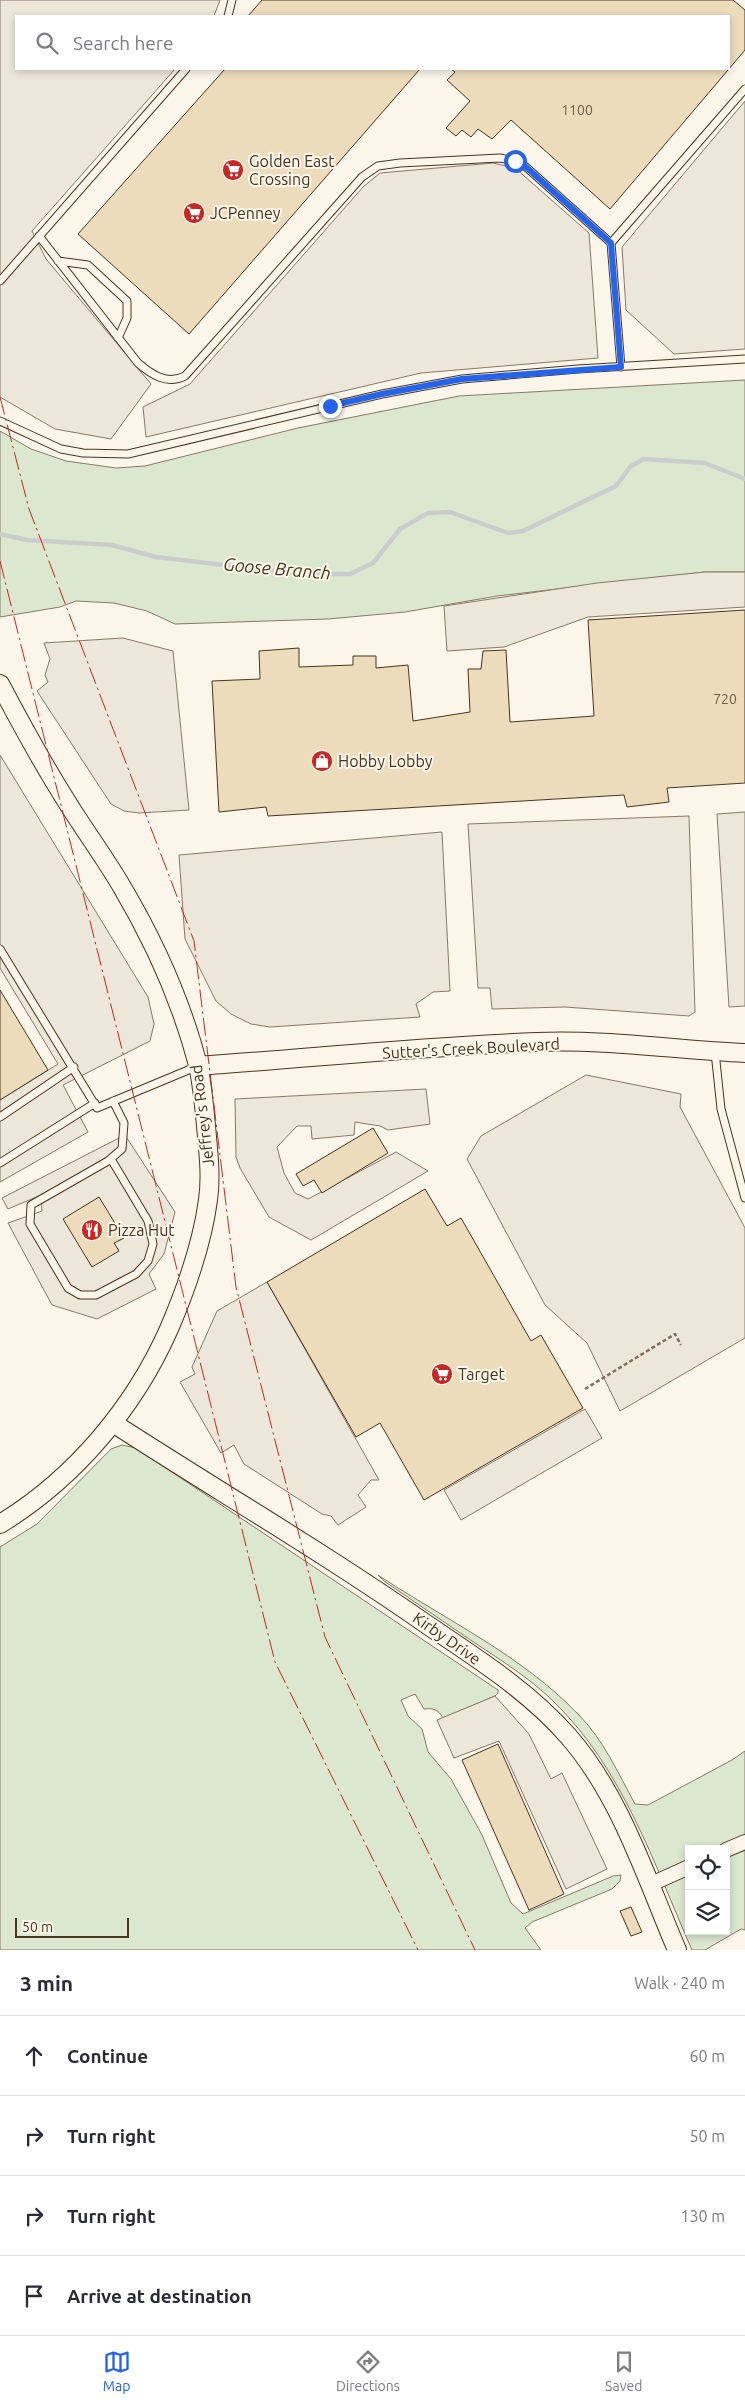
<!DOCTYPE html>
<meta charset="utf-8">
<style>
body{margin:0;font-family:Ubuntu,sans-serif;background:#f2f2f3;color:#2b2b33}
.controls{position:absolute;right:15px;bottom:15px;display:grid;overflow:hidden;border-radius:0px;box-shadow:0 2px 8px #0003}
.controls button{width:45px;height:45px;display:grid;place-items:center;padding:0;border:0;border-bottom:1px solid #e1e1e2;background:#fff;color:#2b2b33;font:25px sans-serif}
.scale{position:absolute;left:15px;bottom:12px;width:114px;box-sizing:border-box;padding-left:5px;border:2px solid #4a3520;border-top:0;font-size:14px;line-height:18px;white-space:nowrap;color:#4a3520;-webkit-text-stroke:4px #fbf6e9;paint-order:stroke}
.stop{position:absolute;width:15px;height:15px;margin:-11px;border:4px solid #2563eb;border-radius:50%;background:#fff}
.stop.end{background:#2563eb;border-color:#fff;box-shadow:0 1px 5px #0008}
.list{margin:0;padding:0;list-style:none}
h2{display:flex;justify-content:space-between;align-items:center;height:65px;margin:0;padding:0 20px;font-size:21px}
h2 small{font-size:16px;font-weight:400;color:#7c7c81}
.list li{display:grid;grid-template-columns:32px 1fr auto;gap:15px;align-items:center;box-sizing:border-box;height:80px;padding:0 20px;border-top:1px solid #e1e1e2}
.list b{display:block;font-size:19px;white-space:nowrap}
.list em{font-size:16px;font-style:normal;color:#7c7c81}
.icon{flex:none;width:28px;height:28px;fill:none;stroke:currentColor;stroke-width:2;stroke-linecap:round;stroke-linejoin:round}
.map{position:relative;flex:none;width:745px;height:1950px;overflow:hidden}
.search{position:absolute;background:#fff;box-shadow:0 2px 8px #0003;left:15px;right:15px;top:15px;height:55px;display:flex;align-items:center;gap:12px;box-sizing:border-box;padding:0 18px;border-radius:0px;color:#7c7c81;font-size:19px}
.sheet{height:385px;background:#fff}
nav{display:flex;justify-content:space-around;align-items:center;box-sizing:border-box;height:70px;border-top:1px solid #e1e1e2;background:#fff;font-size:14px;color:#7c7c81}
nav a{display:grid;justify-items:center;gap:2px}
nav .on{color:#2563eb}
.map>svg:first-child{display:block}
</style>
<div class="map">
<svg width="745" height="1950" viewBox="0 0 745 1950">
<rect width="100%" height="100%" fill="#fbf6e9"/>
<path fill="#dce7d0" stroke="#887966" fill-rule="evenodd" d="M745,380v192h-40l-208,24 -92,16 -77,7 -153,5 -28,-13 -33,-8 -38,-2 -16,6 -60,10v-186l31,18 35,12 50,7 29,-2 153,-38 161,-32z
M122,1445l14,3 362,242v3l-3,3 -52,22c-5,-9 -10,-10 -19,-9l-9,-15 -14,6 7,16 14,13 6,23 23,27 31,56 29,68 12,11 90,-38 8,-1 -1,6 -8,8 -80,33 -7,6 16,22h-541v-403l37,-23 74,-75z
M378,1575c68,45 143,80 200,139 25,25 40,59 57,90l13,1 84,-45 13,-9v179l-4,-1 -36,21h-13c-38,-86 -69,-181 -138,-248 -23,-23 -52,-41 -79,-59 -30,-21 -61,-41 -91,-62zM689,1849h37v82h-37z"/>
<path fill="#ede7d9" stroke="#887966" d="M0,0h220l-6,16h-198v53h159l-143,162 14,28 105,125 -40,55 -56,-10 -55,-32z
M745,101v248l-71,5 -48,-44 -4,-63z
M493,163l22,5 74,65 9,125 -177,15 -275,64 -3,-30 47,-23 173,-197 17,-14z
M705,572h40v35l-157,10 -84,30 -57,4 -3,-45 153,-23z
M123,638l50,13 16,159 -50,3 -15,-2 -13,-7 -74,-113 11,-9 -3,-7 5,-16 -6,-16z
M0,755l148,242 6,27 -4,17 -87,44 25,47 -88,50v-82l58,-36 -58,-96z
M745,812v194l-16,1 -12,-193z
M689,816l6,196 -6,4 -124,-9 -73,2 -2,-21h-12l-10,-164z
M442,832l8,159 -17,1 -17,12 4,13 -150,10 -19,-3 -20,-10 -15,-13 -31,-62 -6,-84z
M586,1075l95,19 -1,13 65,121v110l-125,73 -33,-68 -42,-38 -78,-146 14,-23z
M426,1089l4,35 -42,6 -8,-4 -25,-4 -1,13 -42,4 -1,-13h-14l-20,21 7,26 11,20 13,6 88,-47 32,19 -117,69 -42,-23 -29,-49 -4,-11 -1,-58z
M125,1135l50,77 -11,42 -15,20 7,15 -59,30 -45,-14 -44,-82 34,-12 -1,-16 -33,14 -6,-11z
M267,1282l112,198h-8l-13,15 8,12 -28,18 -7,-9 -9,-2 -78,-50 -10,-19 -13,8 -41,-71 15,-8 -3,-7 25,-56z
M585,1409l17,29 -141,82 -17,-30z
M495,1696l34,38 22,45 11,-6 45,96 -41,20 -67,-148 -45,17 -17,-38z"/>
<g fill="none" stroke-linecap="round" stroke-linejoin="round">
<path stroke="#c9cecd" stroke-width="4.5" d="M0,534l27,6 85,5 44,12 145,17h49l23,-11 27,-34 28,-16 22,-1 58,21 15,-2 93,-45 14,-19 13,-8 62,4 40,16"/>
</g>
<path fill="#ecdcbc" stroke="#4a3520" d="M262,0h471l12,10v40l-135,159 -99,-89 -19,19 -14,-10 -7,8 -9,-7 -6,6 -10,-8 24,-27 -23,-21 8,-8 -4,-3h278v-53h-481z
M225,69h195l-231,265 -111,-100z
M745,610v173l-78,5 2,14 -42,5 -3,-12 -356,21 -2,-9 -47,5 -7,-131 48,-2 -1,-28 40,-3v19l54,-2v-9h23v12l32,-3 5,56 57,-9 -2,-43h13l2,-18 23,-1 4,72 84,-6 -6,-96z
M0,990l48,80 -48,30z
M373,1128l15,25 -66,40 -8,-13 -11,6 -7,-12z
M425,1189l22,37 14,-8 70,123 10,-6 42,73 -159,92 -44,-77 -24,14 -89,-155z
M99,1197l25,41 -10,5 5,8 -27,16 -29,-48z
M498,1744l66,150 -35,16 -67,-150z
M631,1907l11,25 -11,4 -11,-25z"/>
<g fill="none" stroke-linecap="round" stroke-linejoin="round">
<g stroke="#4a3520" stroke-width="9">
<path id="service" d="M228,16l4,-16
M39,236l99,127c14,12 29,22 47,13l177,-199 16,-11 22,-3 100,-5 15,3 11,6 85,76
M58,261l30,4 39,36v17l-9,20
M0,281l186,-212
M621,367l-10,-124 134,-154
M0,421l61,28 22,4 45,1 254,-60 80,-15 116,-10 167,-10
M0,949l97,159 101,-42
M715,1052l6,57 24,89
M0,1117l74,-50
M111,1159l37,62 5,23 -5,17 -12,13 -40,21h-16l-12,-7 -38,-64 1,-19 77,-44 14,-12 2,-26 -11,-22
M0,1163l95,-60"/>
</g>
<g stroke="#4a3520" stroke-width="16">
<path id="minor" d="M726,1850l19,-8
M649,1885l40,-18"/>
</g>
<g stroke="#4a3520" stroke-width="20">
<path id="tertiary" d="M0,684c21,40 43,80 67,118 18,29 38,56 55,85 32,54 60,117 76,178 5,23 7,49 9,72 2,21 4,42 1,63 -6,45 -21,87 -39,129 -35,79 -95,150 -169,195
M198,1066c113,-8 226,-20 339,-24 70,-3 139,8 208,11
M113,1423c105,68 213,131 316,203 49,33 101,66 140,111 52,60 77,141 108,213"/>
</g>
<path stroke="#7f6f5c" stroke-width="2.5" stroke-dasharray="4 2.5" stroke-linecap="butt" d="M585,1389l90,-55 6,11"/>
<use href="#service" stroke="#fbf6e9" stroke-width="7"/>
<use href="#minor" stroke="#fbf6e9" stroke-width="14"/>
<use href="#tertiary" stroke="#fbf6e9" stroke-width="18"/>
<path stroke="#c62828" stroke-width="1" stroke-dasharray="18 4 2.5 4" stroke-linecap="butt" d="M0,397l29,112 165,432 42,346 89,350 150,313
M0,561l275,1101 143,288"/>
</g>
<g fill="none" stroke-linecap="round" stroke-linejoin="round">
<path stroke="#2563eb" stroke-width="6" d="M330,406l52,-12 80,-15 159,-12 -10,-124 -85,-76 -11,-6"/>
</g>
<defs>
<g id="supermarket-disc" transform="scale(1.125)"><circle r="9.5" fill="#c62828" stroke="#fbf6e9"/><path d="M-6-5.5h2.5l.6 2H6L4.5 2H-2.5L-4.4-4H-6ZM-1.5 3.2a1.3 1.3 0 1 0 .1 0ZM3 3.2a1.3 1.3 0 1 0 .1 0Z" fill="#fff"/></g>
<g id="shop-disc" transform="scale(1.125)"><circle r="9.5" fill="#c62828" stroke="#fbf6e9"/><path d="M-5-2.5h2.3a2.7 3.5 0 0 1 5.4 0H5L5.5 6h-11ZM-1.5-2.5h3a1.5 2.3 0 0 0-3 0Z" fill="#fff"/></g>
<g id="restaurant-disc" transform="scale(1.125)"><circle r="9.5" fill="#c62828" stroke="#fbf6e9"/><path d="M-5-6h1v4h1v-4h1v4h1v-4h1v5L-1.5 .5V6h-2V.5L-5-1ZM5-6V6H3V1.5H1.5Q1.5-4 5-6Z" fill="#fff"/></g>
</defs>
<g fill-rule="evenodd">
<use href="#supermarket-disc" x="233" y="170"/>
<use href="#supermarket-disc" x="194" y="213"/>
<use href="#shop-disc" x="322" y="761"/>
<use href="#restaurant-disc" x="92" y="1230"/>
<use href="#supermarket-disc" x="442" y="1374"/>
</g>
<g text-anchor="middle" stroke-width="4" stroke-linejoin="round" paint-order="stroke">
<g font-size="14" fill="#725f47">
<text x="577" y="115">1100</text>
<text x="725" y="704">720</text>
</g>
<g font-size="16" fill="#4a3520" stroke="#fbf6e9" text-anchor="start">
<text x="249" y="167">Golden East<tspan x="249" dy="18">Crossing</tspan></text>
<text x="210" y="219">JCPenney</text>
<text x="338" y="767">Hobby Lobby</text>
<text x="108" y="1236">Pizza Hut</text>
<text x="458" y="1380">Target</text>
</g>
<g font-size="16" fill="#4a3520" stroke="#fbf6e9">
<text transform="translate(471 1048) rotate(-3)" y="6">Sutter's Creek Boulevard</text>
<text transform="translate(202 1116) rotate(-97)" y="6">Jeffrey's Road</text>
<text transform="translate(447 1638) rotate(35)" y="6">Kirby Drive</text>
</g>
<g font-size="18" font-style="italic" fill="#4a3520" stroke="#fbf6e9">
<text transform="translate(277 569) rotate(5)" y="6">Goose Branch</text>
</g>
</g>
</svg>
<div class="controls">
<button><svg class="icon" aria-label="locate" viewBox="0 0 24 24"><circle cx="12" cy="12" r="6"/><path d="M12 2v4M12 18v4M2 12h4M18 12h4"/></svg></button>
<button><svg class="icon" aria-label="layers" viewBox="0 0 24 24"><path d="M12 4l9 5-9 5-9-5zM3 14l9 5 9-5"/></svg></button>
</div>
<div class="scale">50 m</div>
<div class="stop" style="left:515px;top:161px"></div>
<div class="stop end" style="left:330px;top:406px"></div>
<div class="search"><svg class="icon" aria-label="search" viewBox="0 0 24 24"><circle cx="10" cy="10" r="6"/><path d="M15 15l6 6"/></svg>Search here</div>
</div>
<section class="sheet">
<h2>3 min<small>Walk · 240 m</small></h2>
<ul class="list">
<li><svg class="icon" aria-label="ahead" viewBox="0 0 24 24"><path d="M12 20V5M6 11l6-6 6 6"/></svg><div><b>Continue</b></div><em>60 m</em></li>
<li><svg class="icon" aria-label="right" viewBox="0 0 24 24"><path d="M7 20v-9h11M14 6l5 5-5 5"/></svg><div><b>Turn right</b></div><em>50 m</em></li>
<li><svg class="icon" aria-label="right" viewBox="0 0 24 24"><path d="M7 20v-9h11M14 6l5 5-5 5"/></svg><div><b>Turn right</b></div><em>130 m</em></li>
<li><svg class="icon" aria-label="arrive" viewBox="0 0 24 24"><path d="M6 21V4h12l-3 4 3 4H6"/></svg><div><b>Arrive at destination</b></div></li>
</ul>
</section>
<nav>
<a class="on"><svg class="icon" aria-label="map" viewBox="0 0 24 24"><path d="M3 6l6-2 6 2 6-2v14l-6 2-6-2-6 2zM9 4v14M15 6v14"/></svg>Map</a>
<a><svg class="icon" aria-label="directions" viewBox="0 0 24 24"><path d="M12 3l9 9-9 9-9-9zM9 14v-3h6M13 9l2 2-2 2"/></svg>Directions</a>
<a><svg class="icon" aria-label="saved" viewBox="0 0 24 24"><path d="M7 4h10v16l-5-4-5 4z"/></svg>Saved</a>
</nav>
